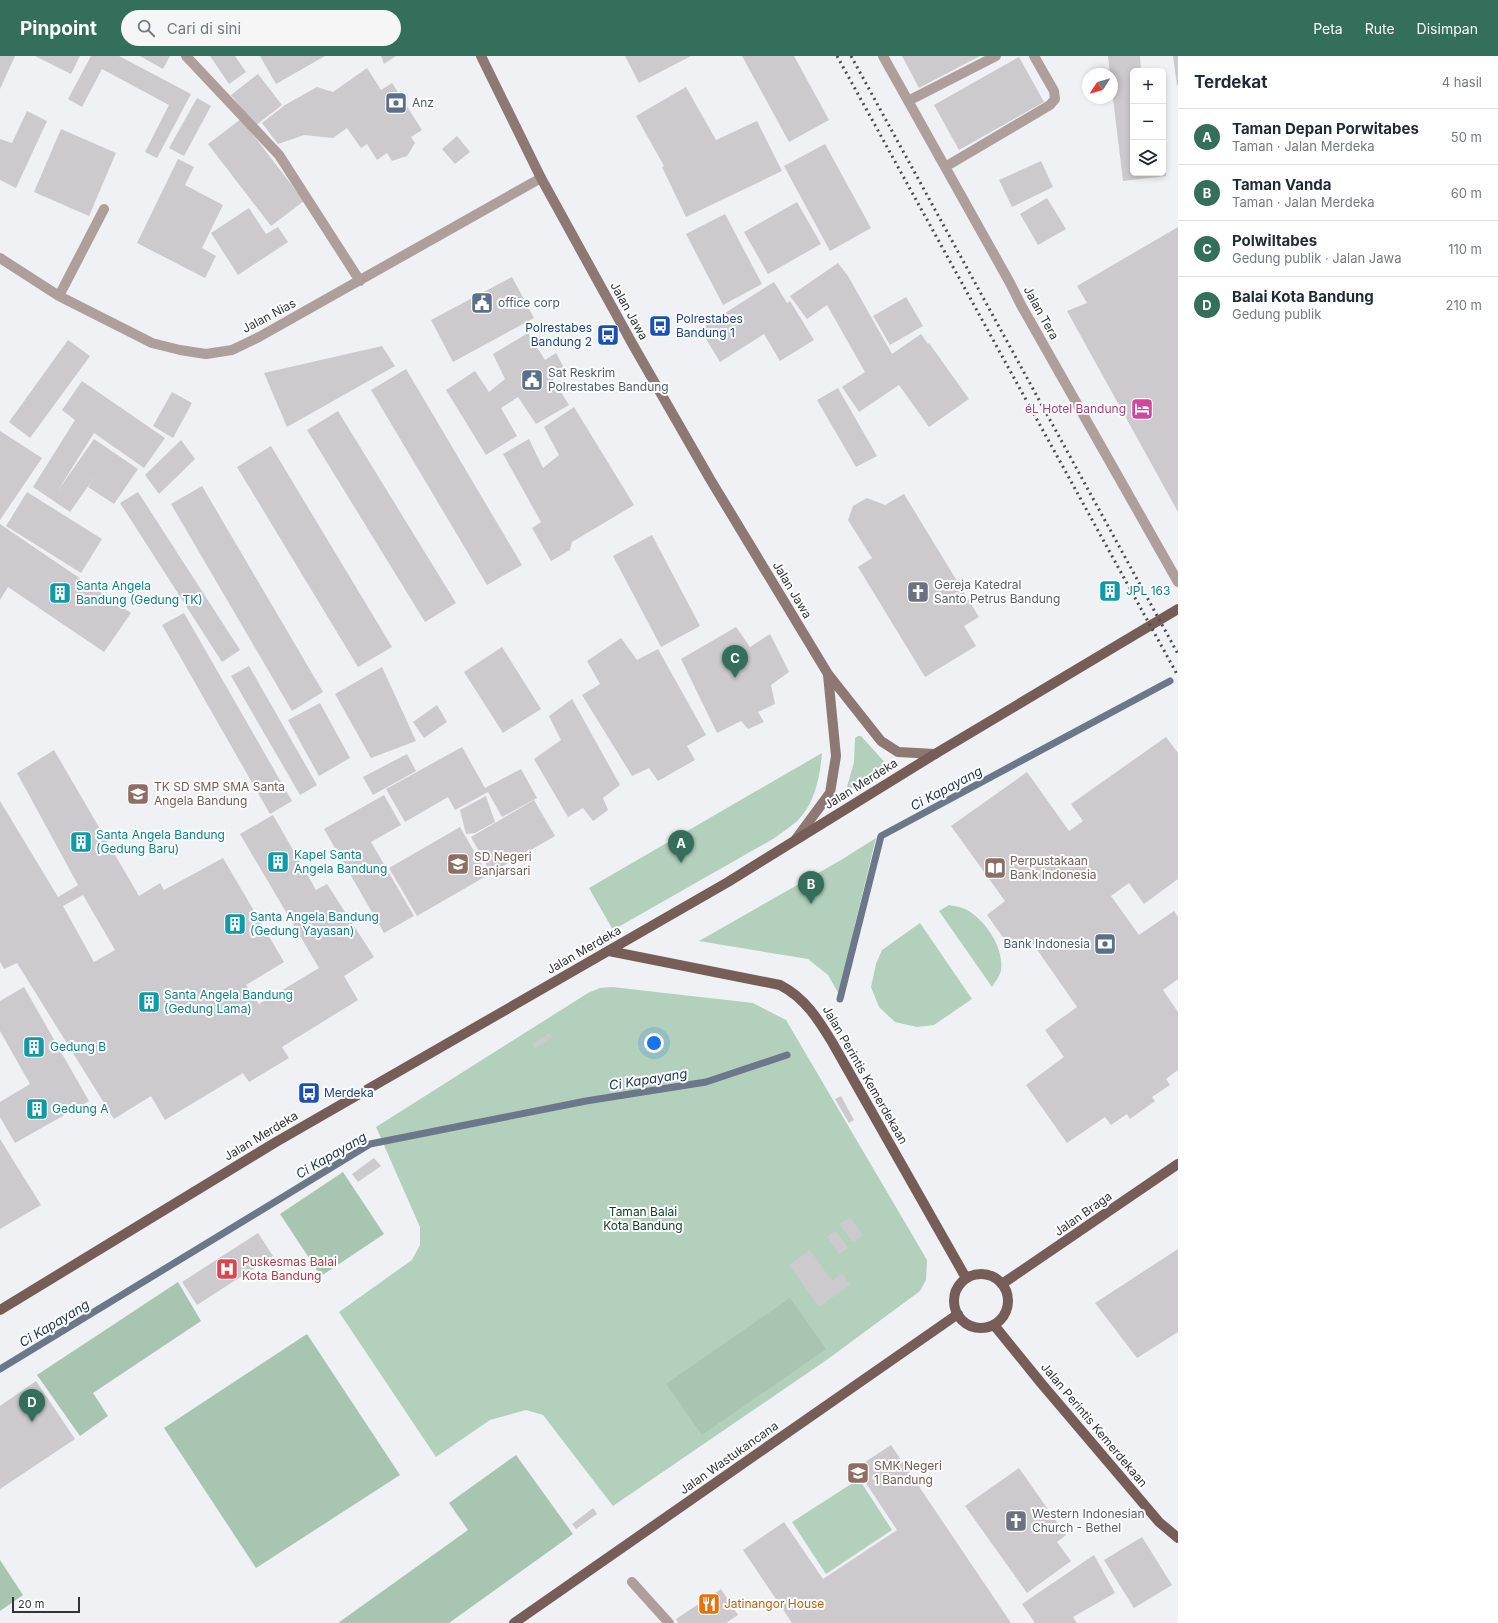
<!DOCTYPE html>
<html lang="id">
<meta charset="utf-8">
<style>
body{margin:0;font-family:Inter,sans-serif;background:#f6f6f7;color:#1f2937}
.controls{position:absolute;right:12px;top:12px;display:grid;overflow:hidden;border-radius:6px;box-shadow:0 2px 6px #0003}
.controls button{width:36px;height:36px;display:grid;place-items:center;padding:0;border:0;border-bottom:1px solid #e0e1e3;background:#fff;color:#1f2937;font:20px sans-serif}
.compass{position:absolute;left:1082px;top:12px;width:36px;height:36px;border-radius:50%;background:#fff;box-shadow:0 2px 6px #0003;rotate:234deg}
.scale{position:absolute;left:12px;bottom:10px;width:68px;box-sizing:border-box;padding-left:4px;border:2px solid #333435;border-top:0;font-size:11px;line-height:14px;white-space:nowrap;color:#333435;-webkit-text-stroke:3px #fefeff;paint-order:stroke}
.you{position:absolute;left:654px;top:987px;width:14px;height:14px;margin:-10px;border:3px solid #fff;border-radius:50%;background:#1a73e8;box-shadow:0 0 0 6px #1a73e833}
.badge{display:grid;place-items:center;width:26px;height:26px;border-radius:50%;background:#336f5a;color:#fff;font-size:13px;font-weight:700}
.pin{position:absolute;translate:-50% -33px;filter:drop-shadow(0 1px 2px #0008)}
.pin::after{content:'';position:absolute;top:21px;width:14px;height:12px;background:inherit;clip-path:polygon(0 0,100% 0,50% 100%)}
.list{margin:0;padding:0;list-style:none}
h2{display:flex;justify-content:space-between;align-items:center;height:52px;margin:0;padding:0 16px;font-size:17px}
h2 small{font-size:13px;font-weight:400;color:#747a83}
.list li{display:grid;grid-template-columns:26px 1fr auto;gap:12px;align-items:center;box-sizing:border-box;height:56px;padding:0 16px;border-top:1px solid #e0e1e3}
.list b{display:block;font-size:15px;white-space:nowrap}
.list p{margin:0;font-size:13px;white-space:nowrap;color:#747a83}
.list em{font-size:13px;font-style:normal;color:#747a83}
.icon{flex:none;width:22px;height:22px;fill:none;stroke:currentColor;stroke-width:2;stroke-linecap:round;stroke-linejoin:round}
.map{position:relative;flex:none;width:1178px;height:1567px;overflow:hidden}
header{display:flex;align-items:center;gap:24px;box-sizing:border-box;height:56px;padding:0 20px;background:#336f5a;color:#fff}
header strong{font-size:19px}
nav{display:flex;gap:22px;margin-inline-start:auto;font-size:14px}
.search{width:280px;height:36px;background:#f6f6f7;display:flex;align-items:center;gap:10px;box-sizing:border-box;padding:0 14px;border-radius:22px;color:#747a83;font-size:15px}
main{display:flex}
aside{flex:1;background:#fff}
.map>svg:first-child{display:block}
</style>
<header>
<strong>Pinpoint</strong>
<div class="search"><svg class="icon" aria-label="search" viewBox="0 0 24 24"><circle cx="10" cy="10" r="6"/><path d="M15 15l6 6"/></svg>Cari di sini</div>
<nav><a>Peta</a><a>Rute</a><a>Disimpan</a></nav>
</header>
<main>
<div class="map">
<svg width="1178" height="1567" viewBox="0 0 1178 1567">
<rect width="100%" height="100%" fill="#eff1f4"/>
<path fill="#b3d0bc" d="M858,680h3l28,31 -41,23 -1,-3 7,-25 1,-24z
M822,697c-2,23 -7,52 -26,69 -7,6 -15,11 -23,17l-160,91 -24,-42z
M876,782l-20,82 -16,76 -12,-21 -20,-16 -109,-18 142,-81z
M949,849c5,1 13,2 18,5 19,11 37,38 34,60 -1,6 -6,12 -9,17l-53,-76z
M920,867l52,76 -38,26 -17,2 -22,-5 -16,-15 -8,-20 5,-23 6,-14z
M612,931l141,16 33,17 141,240 -1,20 -6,11 -92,68 -215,147 -70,-91 -17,-5 -36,10 -54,37 -97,-145 73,-52 8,-15v-18l-44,-100 212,-134 12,-5z
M859,1423l33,51 -66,44 -34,-52z"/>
<path fill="#a8c5b1" d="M343,1116l41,62 -63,42 -41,-62z
M178,1226l23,39 -108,72 15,23 -28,20 -43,-61z
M790,1242l36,51 -124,86 -36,-51z
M307,1278l93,141 -144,93 -92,-140z
M516,1399l57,79 -124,89h-111l130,-93 -19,-27z
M0,1504l23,35 -23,16z"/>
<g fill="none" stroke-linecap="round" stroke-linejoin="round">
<path stroke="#6c788a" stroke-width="7" d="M840,943l41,-163 289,-155
M0,1313l370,-225 216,-43 120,-19 81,-27"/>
</g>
<path fill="#cdcacd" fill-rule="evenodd" d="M0,0h15l-15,33z
M35,0h45l-9,18z
M91,0h28l72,38 -34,64 -12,-6 24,-47 -67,-36 -20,38 -14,-8z
M140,0h30l-7,13z
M210,0h25l11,16 -17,12z
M260,0h65l-49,28z
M381,0h15l-12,8z
M625,0h66l-52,27z
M742,0h52l35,64 -40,22z
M902,0h78l-61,32z
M1108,0h32l1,15h-8v102h30l1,-16 2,19 -43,5 -11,-91v-16h-2z
M1173,0h5v29h-1z
M1019,1l25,45 -85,48 -25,-45z
M367,12l14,22 11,-7 30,47 -11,7 4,6 -8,13 -15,5 -5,-8 -10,7 -10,-16 -6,4 -14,-20 -14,10 -29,-3 -26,9 -16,-21 23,-18 32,-18 16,5z
M258,18l24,31 -27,21 -24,-31z
M686,31l30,53 41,-19 25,50 -96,46 -24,-50 2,-1 -28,-50z
M197,42l14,8 -27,50 -15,-8z
M27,55l20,10 -31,67 -16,-8v-41l12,4z
M241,63l63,82 -33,25 -63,-82z
M61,73l55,24 -27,63 -55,-24z
M457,80l13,16 -15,12 -13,-15z
M825,88l46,84 -41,23 -46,-85z
M178,103l16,8 -9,18 38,20 -21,43 14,8 -11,22 -68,-35z
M1041,105l12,26 -41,20 -13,-27z
M1047,142l19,31 -28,16 -18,-31z
M797,146l24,42 -53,30 -24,-42z
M249,152l17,26 12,-7 10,15 -50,33 -27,-42z
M725,158l37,70 -39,21 -37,-71z
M1178,171v285l-111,-201 20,-8 -10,-17z
M838,207l10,13 44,78 29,-20 7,10 1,-1 40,56 -40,28 -30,-42 -40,27 -17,-25 23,-15 -38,-67 -20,14 -17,-23z
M512,221l22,41 -81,44 -22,-42z
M774,226l13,21 3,-2 24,39 -34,21 -16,-27 -44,28 -20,-33z
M906,241l17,29 -33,19 -17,-29z
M528,277l17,27 11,-7 8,15 -11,11 16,26 -33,19 -18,-27 -17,11 16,28 -31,19 -40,-65 29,-19 14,21 16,-13 -12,-25z
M68,284l22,16 -60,82 -21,-16z
M382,290l13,20 -108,61 -23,-54z
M406,313l116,196 -35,20 -116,-195z
M82,325l83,57 -21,30 -50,-35 -37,59 37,-53 44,30 -24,35 -26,-17 8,-12 -26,37 -37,-25 42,-67 -13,-10z
M838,332l39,68 -21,11 -39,-67z
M172,336l20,11 -19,35 -20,-12z
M574,351l60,98 -62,37 -2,8 -19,11 -19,-33 9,-6 -38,-68 26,-15 14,29 16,-13 -15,-28z
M338,355l118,192 -31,19 -118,-192z
M0,375l42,27 -42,62z
M181,384l14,19 -36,35 -14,-19z
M271,390l121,201 -34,20 -121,-200z
M202,430l121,206 -31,19 -121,-207z
M27,436l75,47 -21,34 -75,-47z
M138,436l102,158 -18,12 -102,-159z
M904,438l75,123 -15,9 12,20 -51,31 -67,-110 14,-9 -24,-38 5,-14 14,-8 18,7z
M0,468l131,89 -27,39 -96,-65 -8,13z
M652,479l48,91 -39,21 -48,-91z
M1112,527l6,10 -11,7 -6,-10z
M184,557l108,188 -22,13 -108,-189z
M736,571l14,20 20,-13 19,38 -18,13 4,19 -17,8 6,10 -16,7 -7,-8 -24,12 -36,-74z
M621,582l16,22 21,-11 48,86 -19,11 8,14 -37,21 -9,-13 -17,8 -50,-81 18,-11 -13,-23z
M502,591l39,62 -38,24 -39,-61z
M249,610l68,119 -17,10 -69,-119z
M382,611l34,74 -45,17 -36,-64z
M572,643l48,86 -17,13 5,12 -15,11 -10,-13 -15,9 -34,-58 27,-19 -12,-24z
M320,647l30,55 -31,18 -31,-56z
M437,649l10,17 -23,16 -11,-16z
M1166,681l12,16v126l-34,25 -15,-21 -18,13 28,39 35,-24 4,6v62l-15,11 15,22v58l-12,9 4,6 -18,12 3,4 -25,18 -3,-5 -16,11 -6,-8 -38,26 -41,-58 38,-28 -19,-27 32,-23 -48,-69 -17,12 -25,-35 18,-14 -54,-75 76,-54 42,59 14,-10 -12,-17z
M462,691l23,41 36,-19 16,29 -35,19 -14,-25 -33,18 -7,-13 -43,25 -19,-33z
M54,694l85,146 21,-13 4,7 59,-32 61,104 -38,23 13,19 60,-36 -79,-134 33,-19 43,75 11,-6 47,73 -30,19 14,24 -76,47 7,11 -40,24 -6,-9 -78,47 -14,-24 -37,23 -97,-156 -13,6 -4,-7v-161l58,96 20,-12 -61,-112zM83,839l32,55 -21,12 -31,-56z
M407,698l9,17 -43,24 -10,-18z
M384,739l17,30 -30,17 43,74 -30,17 -60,-104z
M486,740l9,26 -20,11 -9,1 -6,-24z
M534,744l21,36 -64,37 -20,-36z
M460,771l28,48 -71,41 -28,-48z
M24,931l65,114 -74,42 -15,-26v-15l30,-18 -30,-53v-30z
M549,977l3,4 -17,11 -2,-4z
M841,1040l13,24 -5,3 -14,-24z
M0,1083l41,66 -41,24z
M374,1102l7,8 -23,16 -6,-8z
M850,1161l13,18 -10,7 -14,-18z
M836,1175l12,17 -9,6 -12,-17z
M258,1177l15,23 -76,49 -15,-23z
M1178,1193v83l-41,26 -42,-55z
M810,1194l22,31 10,-8 8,12 -31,22 -30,-42z
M36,1325l39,58 -75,50v-83z
M891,1389l120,178h-219l-49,-73 41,-28 39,57 74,-49 -41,-62z
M1019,1412l47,67 -9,7 14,19 -44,32 -62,-87z
M593,1452l4,6 -21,15 -4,-5z
M1142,1481l30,48 -38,23 -30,-48z
M1094,1499l21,38 -42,24 4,6h-42l-13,-19z
M721,1533l17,26 -12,8h-48l-2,-4z"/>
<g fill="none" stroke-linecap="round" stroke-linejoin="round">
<path stroke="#af9f9c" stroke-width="10" d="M186,0l93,99 81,126
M883,0l127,227 11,22 157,277
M908,45l88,-45
M945,111l105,-62 5,-6 -1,-8 -20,-35
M0,202l59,38 93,47 28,7 26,4 26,-4 27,-13 282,-159
M59,240l45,-87
M632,1526l37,41"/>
<path stroke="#8e7874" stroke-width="10" d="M481,0l60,122 92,167 77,134 118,195 53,67 17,11 37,2
M796,783l34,-46 6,-37 -8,-81"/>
<path stroke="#775d58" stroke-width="10" d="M609,895l171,34c25,13 38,34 52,57l134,236
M954 1245a27 27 0 1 1 54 0a27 27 0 1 1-54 0Z
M1002,1228l176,-120
M0,1254l276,-168 452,-260 207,-128 243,-145
M994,1269l47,58 118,139 19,16
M514,1567l444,-309"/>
<path stroke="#4b4c4d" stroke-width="3" stroke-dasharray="2 4" stroke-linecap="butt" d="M837,0l341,620
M851,0l327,598"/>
</g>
<defs>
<g id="bank-square" transform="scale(1.15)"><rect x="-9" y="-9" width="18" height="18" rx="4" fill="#5c6f8a" stroke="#fefeff"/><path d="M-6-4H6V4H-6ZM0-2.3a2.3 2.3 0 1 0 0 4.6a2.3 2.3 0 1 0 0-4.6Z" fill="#fff"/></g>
<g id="civic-square" transform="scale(1.15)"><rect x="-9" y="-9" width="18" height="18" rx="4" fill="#5c6f8a" stroke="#fefeff"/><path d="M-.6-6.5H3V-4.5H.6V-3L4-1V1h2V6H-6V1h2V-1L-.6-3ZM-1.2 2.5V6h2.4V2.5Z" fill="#fff"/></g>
<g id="bus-square" transform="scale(1.15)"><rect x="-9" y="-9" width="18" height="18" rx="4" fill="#1a4fb4" stroke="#fefeff"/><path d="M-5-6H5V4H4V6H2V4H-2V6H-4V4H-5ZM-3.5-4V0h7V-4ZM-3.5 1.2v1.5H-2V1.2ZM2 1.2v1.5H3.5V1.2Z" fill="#fff"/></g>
<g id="hotel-square" transform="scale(1.15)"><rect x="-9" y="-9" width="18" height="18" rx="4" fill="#d1479c" stroke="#fefeff"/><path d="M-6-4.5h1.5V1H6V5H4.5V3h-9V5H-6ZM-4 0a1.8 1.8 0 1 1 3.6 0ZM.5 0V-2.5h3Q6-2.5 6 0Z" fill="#fff"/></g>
<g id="building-square" transform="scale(1.15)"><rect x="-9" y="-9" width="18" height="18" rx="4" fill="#0f9aa8" stroke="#fefeff"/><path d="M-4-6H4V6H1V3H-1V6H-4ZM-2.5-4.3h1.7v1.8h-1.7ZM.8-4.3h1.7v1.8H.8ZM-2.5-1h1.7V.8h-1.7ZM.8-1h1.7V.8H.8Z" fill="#fff"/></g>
<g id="church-square" transform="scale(1.15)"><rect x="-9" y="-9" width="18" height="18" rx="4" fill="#6b7280" stroke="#fefeff"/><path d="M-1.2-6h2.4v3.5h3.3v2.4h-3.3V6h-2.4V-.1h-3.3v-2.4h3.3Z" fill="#fff"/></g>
<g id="school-square" transform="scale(1.15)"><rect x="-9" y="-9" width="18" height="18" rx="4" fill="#8d6e63" stroke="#fefeff"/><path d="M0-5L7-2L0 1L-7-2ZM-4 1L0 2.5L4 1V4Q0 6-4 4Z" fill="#fff"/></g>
<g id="library-square" transform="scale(1.15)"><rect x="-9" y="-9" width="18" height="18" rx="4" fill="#8d6e63" stroke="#fefeff"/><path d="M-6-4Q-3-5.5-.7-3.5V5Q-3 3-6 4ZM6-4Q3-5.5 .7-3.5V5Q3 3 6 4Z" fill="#fff"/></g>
<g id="hospital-square" transform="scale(1.15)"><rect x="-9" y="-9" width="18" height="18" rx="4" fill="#e0444e" stroke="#fefeff"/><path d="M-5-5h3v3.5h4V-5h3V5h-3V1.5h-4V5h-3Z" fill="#fff"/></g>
<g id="restaurant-square" transform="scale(1.15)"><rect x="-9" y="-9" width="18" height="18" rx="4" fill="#e8710a" stroke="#fefeff"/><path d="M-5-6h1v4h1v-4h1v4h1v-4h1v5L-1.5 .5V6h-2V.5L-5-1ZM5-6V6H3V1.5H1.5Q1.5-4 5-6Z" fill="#fff"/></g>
</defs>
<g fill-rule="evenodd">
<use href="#bank-square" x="396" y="47"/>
<use href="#civic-square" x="482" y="247"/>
<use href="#bus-square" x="660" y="270"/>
<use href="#bus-square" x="608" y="279"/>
<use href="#civic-square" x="532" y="324"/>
<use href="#hotel-square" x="1142" y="353"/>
<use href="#building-square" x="1110" y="535"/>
<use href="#church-square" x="918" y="536"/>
<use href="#building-square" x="60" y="537"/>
<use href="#school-square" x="138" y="738"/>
<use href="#building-square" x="81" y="786"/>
<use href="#building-square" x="278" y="806"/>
<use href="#school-square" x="458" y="808"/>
<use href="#library-square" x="995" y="812"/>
<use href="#building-square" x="235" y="868"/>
<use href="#bank-square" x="1105" y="888"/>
<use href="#building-square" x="149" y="946"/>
<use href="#building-square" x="34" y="991"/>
<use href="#bus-square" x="309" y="1037"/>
<use href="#building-square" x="37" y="1053"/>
<use href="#hospital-square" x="227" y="1213"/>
<use href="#school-square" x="858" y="1417"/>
<use href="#church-square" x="1016" y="1465"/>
<use href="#restaurant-square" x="709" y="1548"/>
</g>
<g text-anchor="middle" stroke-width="4" stroke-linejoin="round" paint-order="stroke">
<g font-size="12" fill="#4e5e75" stroke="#fefeff" text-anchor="start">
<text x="412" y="51">Anz</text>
<text x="498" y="251">office corp</text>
<text x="548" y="321">Sat Reskrim<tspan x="548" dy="14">Polrestabes Bandung</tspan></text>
<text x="1090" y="892" text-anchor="end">Bank Indonesia</text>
</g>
<g font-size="12" fill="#333435" stroke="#fefeff">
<text transform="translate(629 255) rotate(61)" y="4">Jalan Jawa</text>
<text transform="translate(1041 257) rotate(61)" y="4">Jalan Tera</text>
<text transform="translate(269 260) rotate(-28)" y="4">Jalan Nias</text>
<text transform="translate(792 534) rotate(59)" y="4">Jalan Jawa</text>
<text transform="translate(861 728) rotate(-32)" y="4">Jalan Merdeka</text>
<text transform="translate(584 894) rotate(-30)" y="4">Jalan Merdeka</text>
<text transform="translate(865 1019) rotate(60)" y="4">Jalan Perintis Kemerdekaan</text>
<text transform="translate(261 1080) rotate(-31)" y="4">Jalan Merdeka</text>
<text transform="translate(1083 1158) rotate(-35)" y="4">Jalan Braga</text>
<text transform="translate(1094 1369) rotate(50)" y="4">Jalan Perintis Kemerdekaan</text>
<text transform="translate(729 1402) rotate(-35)" y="4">Jalan Wastukancana</text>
</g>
<g font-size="12" fill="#164399" stroke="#fefeff" text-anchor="start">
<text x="676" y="267">Polrestabes<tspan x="676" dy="14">Bandung 1</tspan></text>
<text x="592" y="276" text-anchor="end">Polrestabes<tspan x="592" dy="14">Bandung 2</tspan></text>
<text x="324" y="1041">Merdeka</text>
</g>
<g font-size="12" fill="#b23c85" stroke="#fefeff" text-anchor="end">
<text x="1126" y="357">éL Hotel Bandung</text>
</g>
<g font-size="12" fill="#5b616d" stroke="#fefeff" text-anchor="start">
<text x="934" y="533">Gereja Katedral<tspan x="934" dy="14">Santo Petrus Bandung</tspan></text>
<text x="1032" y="1462">Western Indonesian<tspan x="1032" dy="14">Church - Bethel</tspan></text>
</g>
<g font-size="12" fill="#0d838f" stroke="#fefeff" text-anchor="start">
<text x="76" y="534">Santa Angela<tspan x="76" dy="14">Bandung (Gedung TK)</tspan></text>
<text x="1126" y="539">JPL 163</text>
<text x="96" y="783">Santa Angela Bandung<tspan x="96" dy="14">(Gedung Baru)</tspan></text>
<text x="294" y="803">Kapel Santa<tspan x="294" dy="14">Angela Bandung</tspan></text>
<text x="250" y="865">Santa Angela Bandung<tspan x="250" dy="14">(Gedung Yayasan)</tspan></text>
<text x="164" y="943">Santa Angela Bandung<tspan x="164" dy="14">(Gedung Lama)</tspan></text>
<text x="50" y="995">Gedung B</text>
<text x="52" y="1057">Gedung A</text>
</g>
<g font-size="12" fill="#785e54" stroke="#fefeff" text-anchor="start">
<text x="154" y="735">TK SD SMP SMA Santa<tspan x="154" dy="14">Angela Bandung</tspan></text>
<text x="474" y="805">SD Negeri<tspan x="474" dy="14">Banjarsari</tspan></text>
<text x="1010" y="809">Perpustakaan<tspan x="1010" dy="14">Bank Indonesia</tspan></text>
<text x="874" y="1414">SMK Negeri<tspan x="874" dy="14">1 Bandung</tspan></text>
</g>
<g font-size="12" fill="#0a3e23" stroke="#fefeff">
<text x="643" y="1160">Taman Balai<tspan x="643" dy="14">Kota Bandung</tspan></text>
</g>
<g font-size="12" fill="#be3a42" stroke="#fefeff" text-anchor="start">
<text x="242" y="1210">Puskesmas Balai<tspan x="242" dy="14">Kota Bandung</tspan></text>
</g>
<g font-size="12" fill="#c56008" stroke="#fefeff" text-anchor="start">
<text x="724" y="1552">Jatinangor House</text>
</g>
<g font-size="13" font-style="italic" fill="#21395e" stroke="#fefeff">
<text transform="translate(946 732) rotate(-28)" y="5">Ci Kapayang</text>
<text transform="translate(648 1023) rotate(-9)" y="5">Ci Kapayang</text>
<text transform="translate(331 1099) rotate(-30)" y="5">Ci Kapayang</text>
<text transform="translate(54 1267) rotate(-31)" y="5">Ci Kapayang</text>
</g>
</g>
</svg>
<div class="controls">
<button>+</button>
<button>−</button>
<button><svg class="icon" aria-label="layers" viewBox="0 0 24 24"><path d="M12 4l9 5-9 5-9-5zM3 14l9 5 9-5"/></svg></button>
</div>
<svg class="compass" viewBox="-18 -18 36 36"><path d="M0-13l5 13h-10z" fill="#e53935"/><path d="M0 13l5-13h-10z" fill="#747a83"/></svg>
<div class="scale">20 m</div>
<div class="you"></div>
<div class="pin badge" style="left:681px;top:807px">A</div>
<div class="pin badge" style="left:811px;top:848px">B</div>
<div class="pin badge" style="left:735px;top:622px">C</div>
<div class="pin badge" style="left:32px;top:1366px">D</div>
</div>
<aside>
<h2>Terdekat<small>4 hasil</small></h2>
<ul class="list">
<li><span class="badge">A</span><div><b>Taman Depan Porwitabes</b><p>Taman · Jalan Merdeka</p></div><em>50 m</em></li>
<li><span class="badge">B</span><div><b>Taman Vanda</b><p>Taman · Jalan Merdeka</p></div><em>60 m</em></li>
<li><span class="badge">C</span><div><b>Polwiltabes</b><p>Gedung publik · Jalan Jawa</p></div><em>110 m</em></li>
<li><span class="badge">D</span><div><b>Balai Kota Bandung</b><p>Gedung publik</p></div><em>210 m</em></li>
</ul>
</aside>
</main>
